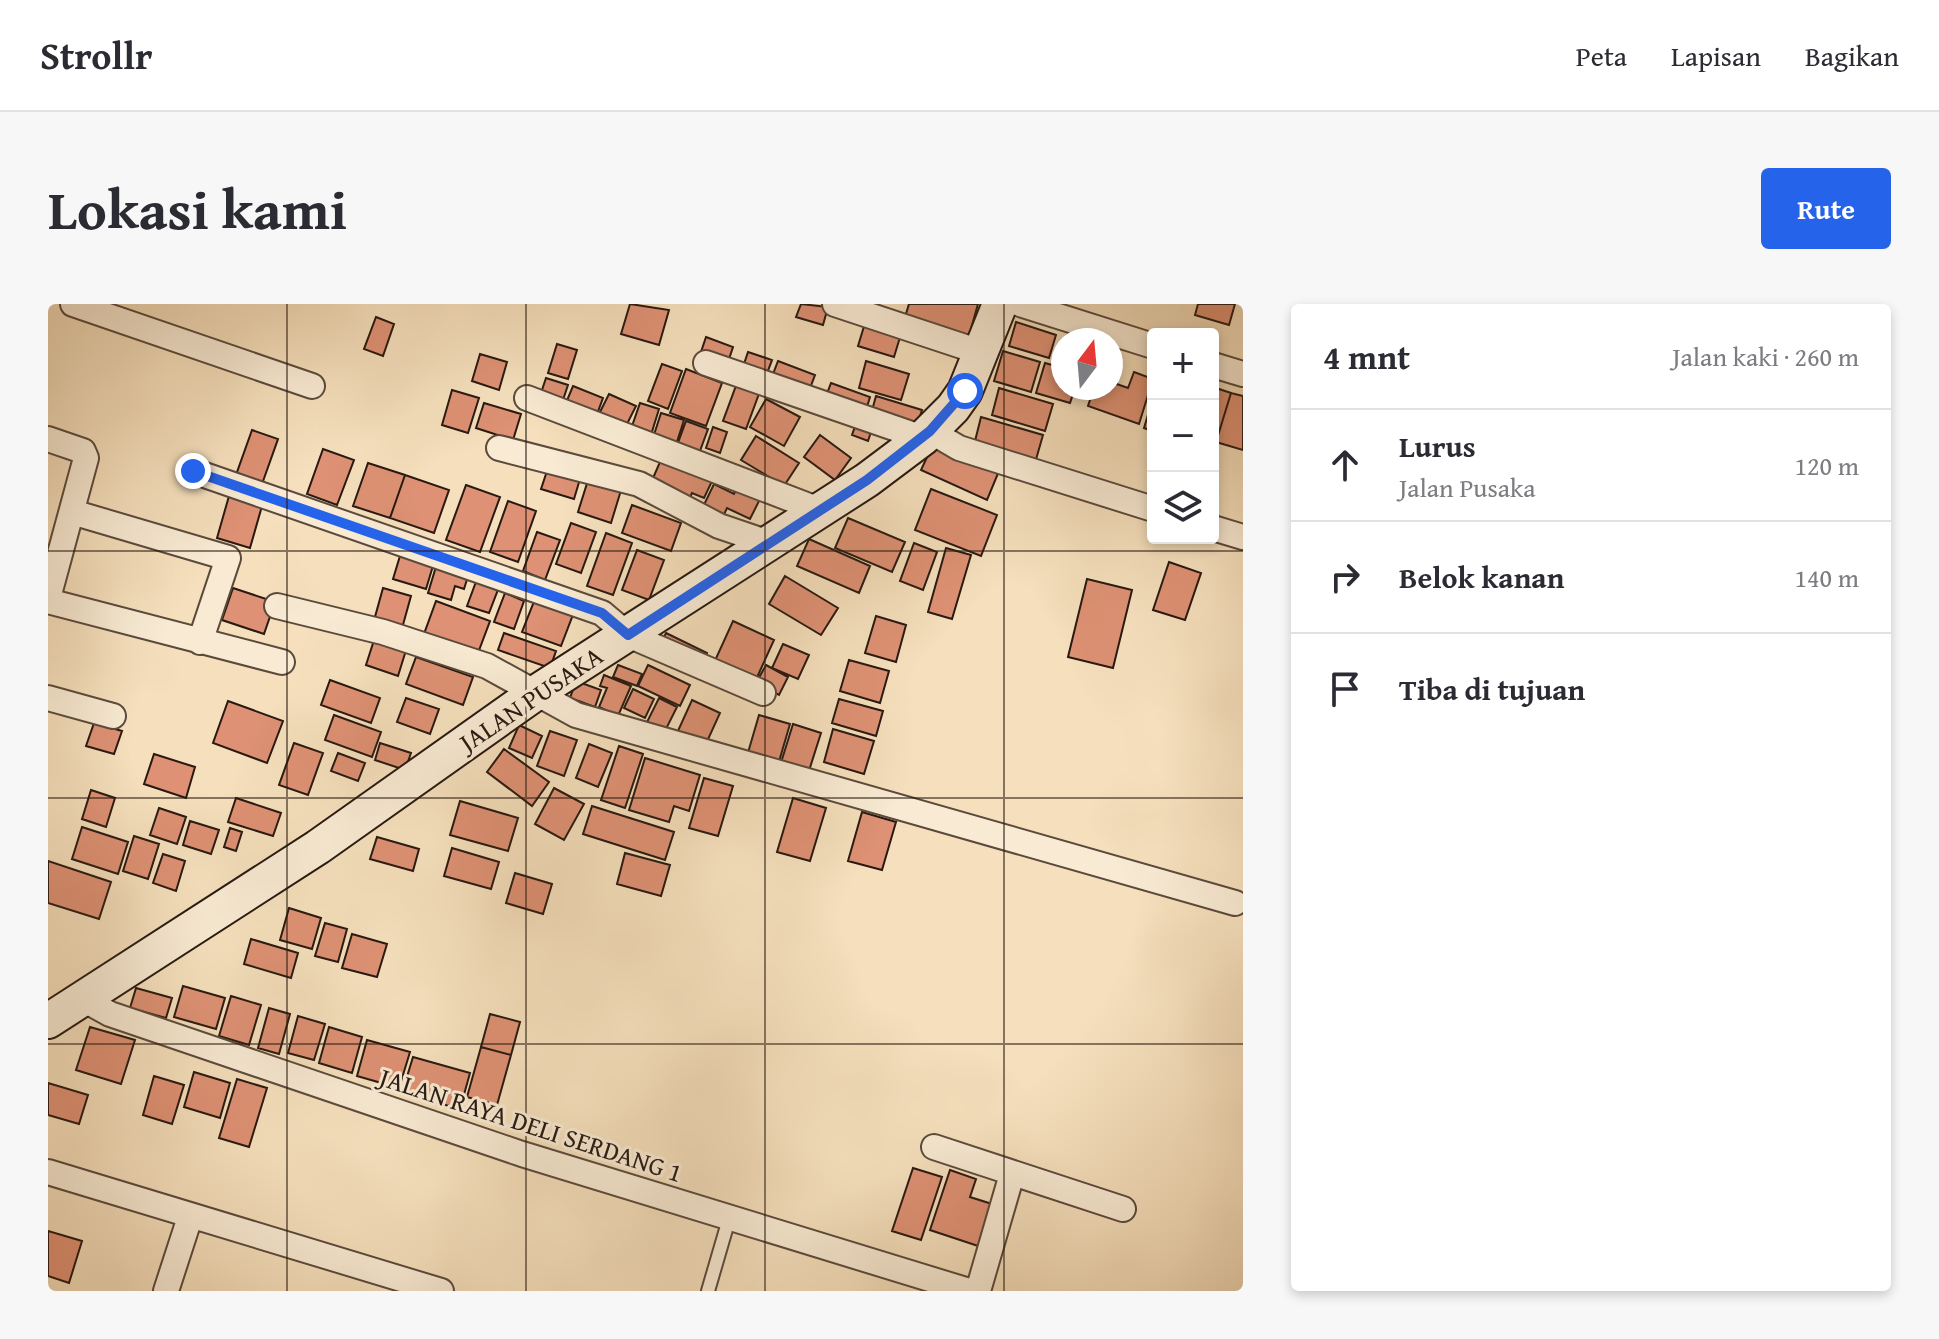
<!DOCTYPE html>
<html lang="id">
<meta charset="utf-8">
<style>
body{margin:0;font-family:"Gentium Book Plus",serif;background:#f7f7f7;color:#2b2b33}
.controls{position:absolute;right:24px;top:24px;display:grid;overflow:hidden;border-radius:8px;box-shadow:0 4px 12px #0003}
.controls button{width:72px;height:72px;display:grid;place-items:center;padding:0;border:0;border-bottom:2px solid #e1e1e2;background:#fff;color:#2b2b33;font:40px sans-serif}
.compass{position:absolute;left:1003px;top:24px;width:72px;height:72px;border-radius:50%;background:#fff;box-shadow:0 4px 12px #0003;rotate:16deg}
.stop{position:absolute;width:24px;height:24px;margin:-18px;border:6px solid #2563eb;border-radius:50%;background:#fff}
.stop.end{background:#2563eb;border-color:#fff;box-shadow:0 2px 8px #0008}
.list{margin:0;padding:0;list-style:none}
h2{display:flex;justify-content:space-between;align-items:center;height:104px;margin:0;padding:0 32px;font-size:34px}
h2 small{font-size:26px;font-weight:400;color:#7c7c81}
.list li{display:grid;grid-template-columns:52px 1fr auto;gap:24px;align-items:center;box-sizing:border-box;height:112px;padding:0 32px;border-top:2px solid #e1e1e2}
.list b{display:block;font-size:30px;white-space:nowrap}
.list p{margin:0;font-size:26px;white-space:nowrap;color:#7c7c81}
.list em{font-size:26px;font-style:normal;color:#7c7c81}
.icon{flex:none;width:44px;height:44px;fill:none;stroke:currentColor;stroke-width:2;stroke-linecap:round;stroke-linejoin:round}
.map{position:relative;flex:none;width:1195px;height:987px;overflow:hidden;border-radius:8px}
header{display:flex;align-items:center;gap:48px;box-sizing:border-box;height:112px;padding:0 40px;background:#fff;border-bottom:2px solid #e1e1e2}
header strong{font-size:38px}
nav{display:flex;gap:44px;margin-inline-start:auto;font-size:28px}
.intro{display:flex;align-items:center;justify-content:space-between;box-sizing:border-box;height:192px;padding:0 48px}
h1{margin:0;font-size:56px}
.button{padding:20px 36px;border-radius:8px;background:#2563eb;color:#fff;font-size:28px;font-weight:700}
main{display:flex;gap:48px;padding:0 48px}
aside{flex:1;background:#fff;border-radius:8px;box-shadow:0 4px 12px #0003}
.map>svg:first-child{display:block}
</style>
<header>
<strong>Strollr</strong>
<nav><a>Peta</a><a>Lapisan</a><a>Bagikan</a></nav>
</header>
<div class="intro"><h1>Lokasi kami</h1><a class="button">Rute</a></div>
<main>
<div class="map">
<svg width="1195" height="987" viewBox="0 0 1195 987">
<rect width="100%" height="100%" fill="#f5dfbc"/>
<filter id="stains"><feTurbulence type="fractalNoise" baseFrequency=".0025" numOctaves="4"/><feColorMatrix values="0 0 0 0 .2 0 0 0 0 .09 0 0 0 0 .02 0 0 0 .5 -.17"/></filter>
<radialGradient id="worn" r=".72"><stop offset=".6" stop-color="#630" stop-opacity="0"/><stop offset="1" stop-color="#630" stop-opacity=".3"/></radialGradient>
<path fill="#de9174" stroke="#281911" stroke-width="2" d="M582,0l39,6 -10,35 -38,-11z
M753,0l27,3 -5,18 -27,-8z
M861,0h69l-9,32 -64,-19z
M1150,0h37l-6,21 -34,-10z
M328,13l18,7 -11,32 -19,-7z
M968,18l40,13 -7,23 -40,-12z
M817,19l36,11 -7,23 -36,-11z
M658,33l27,10 -6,18 -27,-10z
M509,40l20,6 -9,29 -20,-6z
M955,47l37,11 -9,30 -37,-11z
M700,48l24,8 -8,21 -23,-8z
M432,50l27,8 -8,28 -27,-9z
M730,57l37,14 -8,21 -37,-14z
M818,57l43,13 -8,26 -42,-12z
M997,59l18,5v20h12l-5,15 -34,-10z
M614,60l20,7 -14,38 -20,-8z
M638,65l36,14 -16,43 -36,-13z
M1086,68l19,7 -14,45 -51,-18 6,-18h17v-6l17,6z
M498,74l22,7 -8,24 -22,-7z
M689,79l23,8 -14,38 -23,-8z
M783,79l39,14 -5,16 -40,-14z
M525,82l30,12 -9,24 -31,-12z
M1165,83l18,6 -15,49 -3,-1z
M951,84l54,16 -8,27 -53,-16z
M404,86l27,8 -11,35 -26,-8z
M1183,89l12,3v54l-27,-8z
M561,90l27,12 -12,24 -27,-12z
M828,92l46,14 -5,16 -46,-12z
M1105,94v33l-9,-3z
M718,95l34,18 -16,29 -34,-19z
M436,99l37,11 -8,26 -37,-12z
M592,99l19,6 -8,26 -20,-6z
M613,109l23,7 -9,28 -23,-7z
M933,113l62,18 -8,28 -61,-18z
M638,117l22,8 -11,30 -22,-8z
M809,117l16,5 -5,15 -16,-6z
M665,123l14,5 -7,21 -14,-5z
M204,126l26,9 -16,45 -26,-9z
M772,131l31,23 -16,22 -31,-23z
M708,132l43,27 -15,23 -43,-26z
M886,138l65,29 -12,29 -66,-30z
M275,145l31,11 -17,45 -30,-11z
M615,151l51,22 -10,21 -12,-5 -4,9 -38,-17z
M320,159l37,12 -15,43 -37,-12z
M500,164l32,11 -6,20 -33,-10z
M357,171l44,15 -15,43 -44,-15z
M541,173l33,10 -11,36 -33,-11z
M666,180l20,10 5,-10 23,11 -12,24 -23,-11 -6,13 -20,-10z
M418,181l34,12 -20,55 -34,-12z
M883,185l66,26 -16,41 -66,-26z
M181,192l33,10 -12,42 -33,-10z
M460,197l28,10 -18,51 -28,-10z
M584,201l49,18 -10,28 -49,-18z
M800,214l57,24 -13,30 -57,-24z
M523,219l25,9 -15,41 -25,-9z
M489,228l23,8 -15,40 -22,-9z
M558,229l26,10 -19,52 -26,-9z
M761,235l61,27 -11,27 -62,-27z
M866,239l23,9 -14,38 -23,-9z
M355,242l33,10 -10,33 -33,-10z
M898,244l25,7 -19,64 -24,-7z
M589,246l27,10 -15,40 -27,-10z
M390,256l32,10 -6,19 -9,-3 -4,14 -23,-7z
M1121,258l32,11 -16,47 -32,-10z
M737,272l53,32 -17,27 -52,-31z
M429,275l22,8 -10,26 -22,-7z
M1039,275l45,11 -19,78 -45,-11z
M185,284l42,14 -11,32 -42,-14z
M335,284l28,8 -10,36 -28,-8z
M457,289l19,8 -10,28 -20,-7z
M487,295l39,13 -13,34 -39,-14z
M388,297l54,20 -12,32 -54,-19z
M828,312l30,9 -10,37 -31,-9z
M685,317l41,19 -20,44 -41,-19z
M456,329l52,18 -6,17 -52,-18z
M618,329l41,20 -5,11 -41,-21z
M327,333l32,10 -9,29 -32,-11z
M735,340l26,11 -11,24 -26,-11z
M368,353l57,20 -10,28 -57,-21z
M801,356l40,11 -9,32 -40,-12z
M570,361l24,9 -5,12 -24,-9z
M600,361l42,20 -10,21 -42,-20z
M718,361l22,12 -9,18 -23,-12z
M556,371l27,11 -13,30 -19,-9 8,-19 -7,-2z
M282,376l50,18 -9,25 -50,-18z
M528,377l25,9 -6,17 -25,-9z
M585,385l21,10 -9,19 -21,-10z
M358,394l33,11 -9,25 -33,-12z
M611,394l18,9 -12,24 -18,-9z
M791,395l44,12 -7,25 -44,-13z
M644,396l28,13 -15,33 -28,-13z
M180,397l55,20 -16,42 -54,-20z
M286,411l47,17 -9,25 -47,-17z
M711,411l31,9 -12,41 -31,-9z
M46,419l28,8 -8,23 -28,-8z
M745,420l28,9 -14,44 -28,-8z
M471,421l23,11 -10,22 -23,-10z
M785,425l41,12 -10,33 -40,-12z
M502,427l27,9 -13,36 -27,-10z
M246,439l29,10 -15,42 -29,-10z
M332,439l31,10 -6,17 -30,-10z
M541,440l23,9 -14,34 -22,-9z
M571,442l24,8 -18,54 -24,-8z
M456,445l45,33 -17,24 -45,-34z
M290,449l27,10 -7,18 -27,-10z
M106,450l41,13 -9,31 -42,-14z
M597,454l55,17 -11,36 -15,-5 -5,16 -40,-12z
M656,474l29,8 -15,50 -29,-8z
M506,484l30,16 -20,36 -29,-16z
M43,486l24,8 -9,29 -24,-8z
M188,494l45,15 -8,23 -45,-14z
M745,494l33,10 -16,53 -33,-9z
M412,497l58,17 -10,33 -58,-16z
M544,502l82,26 -9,28 -82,-26z
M111,504l27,9 -9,27 -27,-9z
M814,508l34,10 -14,48 -34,-9z
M142,517l29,9 -8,24 -28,-9z
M34,523l46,15 -10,32 -46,-15z
M182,524l12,4 -6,19 -12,-4z
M86,532l25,8 -11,35 -25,-8z
M329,533l42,12 -6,22 -43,-12z
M404,544l47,14 -8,27 -47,-13z
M577,549l45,12 -9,31 -44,-12z
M115,550l22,7 -9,30 -23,-8z
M0,557l63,21 -12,37 -51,-16z
M467,569l37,11 -9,30 -37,-11z
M241,604l32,10 -9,31 -32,-9z
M277,619l22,6 -9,33 -23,-6z
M304,630l35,10 -10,33 -35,-9z
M203,635l47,14 -7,25 -47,-14z
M135,682l42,12 -9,31 -42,-12z
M88,684l36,10 -6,20 -36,-10z
M183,692l30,9 -12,40 -30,-9z
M221,704l21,6 -11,40 -21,-6z
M442,710l30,8 -9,33 -30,-8z
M250,712l27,8 -11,36 -26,-7z
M42,723l45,13 -14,44 -45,-14z
M281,723l33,10 -10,36 -33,-10z
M319,736l43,12 -11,36 -42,-12z
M433,743l30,8 -14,50 -30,-8z
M365,753l57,16 -10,36 -58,-16z
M146,768l36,11 -10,35 -36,-11z
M106,772l30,9 -12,39 -29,-9z
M189,775l30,9 -18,59 -30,-9z
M0,779l40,12 -9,29 -31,-9z
M865,864l29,9 -21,63 -29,-9z
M902,866l26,9 -6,18 22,7 -14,42 -48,-16z
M0,927l34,10 -13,42 -21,-7z"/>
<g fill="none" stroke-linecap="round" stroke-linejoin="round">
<g stroke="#5b4a3c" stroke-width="16">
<path id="lane" d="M660,987l21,-72"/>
</g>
<g stroke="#5b4a3c" stroke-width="28">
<path id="street" d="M25,0l239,82
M787,0l145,48
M972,0l133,42
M658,59l217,75
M1165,61l30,9
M479,94l295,113
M882,127l29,17 194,61
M0,135l35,12 3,7 -38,140
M451,144l140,36 80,42 50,17
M145,167l409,142 26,22 135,58
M24,208l156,46 -28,84
M1165,224l30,9
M0,297l234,61
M229,302l106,26 104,34 89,49 659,188
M0,394l65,18
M33,694l29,16 412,140 447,137
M886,843l189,62
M0,868l393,119
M118,987l24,-74
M930,987l34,-117"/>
</g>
<g stroke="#281911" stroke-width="38">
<path id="secondary" d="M0,717l270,-174 219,-155 330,-212 56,-42 30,-30 12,-17 35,-87"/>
</g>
<use href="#lane" stroke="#f8ead3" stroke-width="12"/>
<use href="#street" stroke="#f8ead3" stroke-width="24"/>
<use href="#secondary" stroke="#f8ead3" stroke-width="34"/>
</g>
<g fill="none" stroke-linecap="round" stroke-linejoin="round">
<path stroke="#2563eb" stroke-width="10" d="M145,167l409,142 26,22 239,-155 63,-49 35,-40"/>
</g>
<path fill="none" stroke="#281911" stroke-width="2" stroke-opacity="0.55" d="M239,0v987M478,0v987M717,0v987M956,0v987M0,247h1195M0,494h1195M0,740h1195"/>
<g text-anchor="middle" stroke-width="6" stroke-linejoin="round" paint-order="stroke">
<g font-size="26" fill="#281911" stroke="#f8ead3">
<text transform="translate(483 395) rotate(-34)" y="9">JALAN PUSAKA</text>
<text transform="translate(483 821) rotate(18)" y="9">JALAN RAYA DELI SERDANG 1</text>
</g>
</g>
<rect width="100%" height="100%" filter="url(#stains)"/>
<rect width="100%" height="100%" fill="url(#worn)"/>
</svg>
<div class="controls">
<button>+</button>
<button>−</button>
<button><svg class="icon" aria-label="layers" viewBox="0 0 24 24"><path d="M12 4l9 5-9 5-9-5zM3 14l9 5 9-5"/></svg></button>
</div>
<svg class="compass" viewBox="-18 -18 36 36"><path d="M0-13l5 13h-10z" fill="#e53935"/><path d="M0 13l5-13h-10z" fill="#7c7c81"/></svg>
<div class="stop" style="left:917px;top:87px"></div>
<div class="stop end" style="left:145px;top:167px"></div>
</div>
<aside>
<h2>4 mnt<small>Jalan kaki · 260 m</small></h2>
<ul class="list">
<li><svg class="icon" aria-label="ahead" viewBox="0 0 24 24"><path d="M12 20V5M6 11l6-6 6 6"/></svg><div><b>Lurus</b><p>Jalan Pusaka</p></div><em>120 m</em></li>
<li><svg class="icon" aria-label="right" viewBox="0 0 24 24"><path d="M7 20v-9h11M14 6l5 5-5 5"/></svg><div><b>Belok kanan</b></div><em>140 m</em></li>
<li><svg class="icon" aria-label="arrive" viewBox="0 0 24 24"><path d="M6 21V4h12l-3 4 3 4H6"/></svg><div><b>Tiba di tujuan</b></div></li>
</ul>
</aside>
</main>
